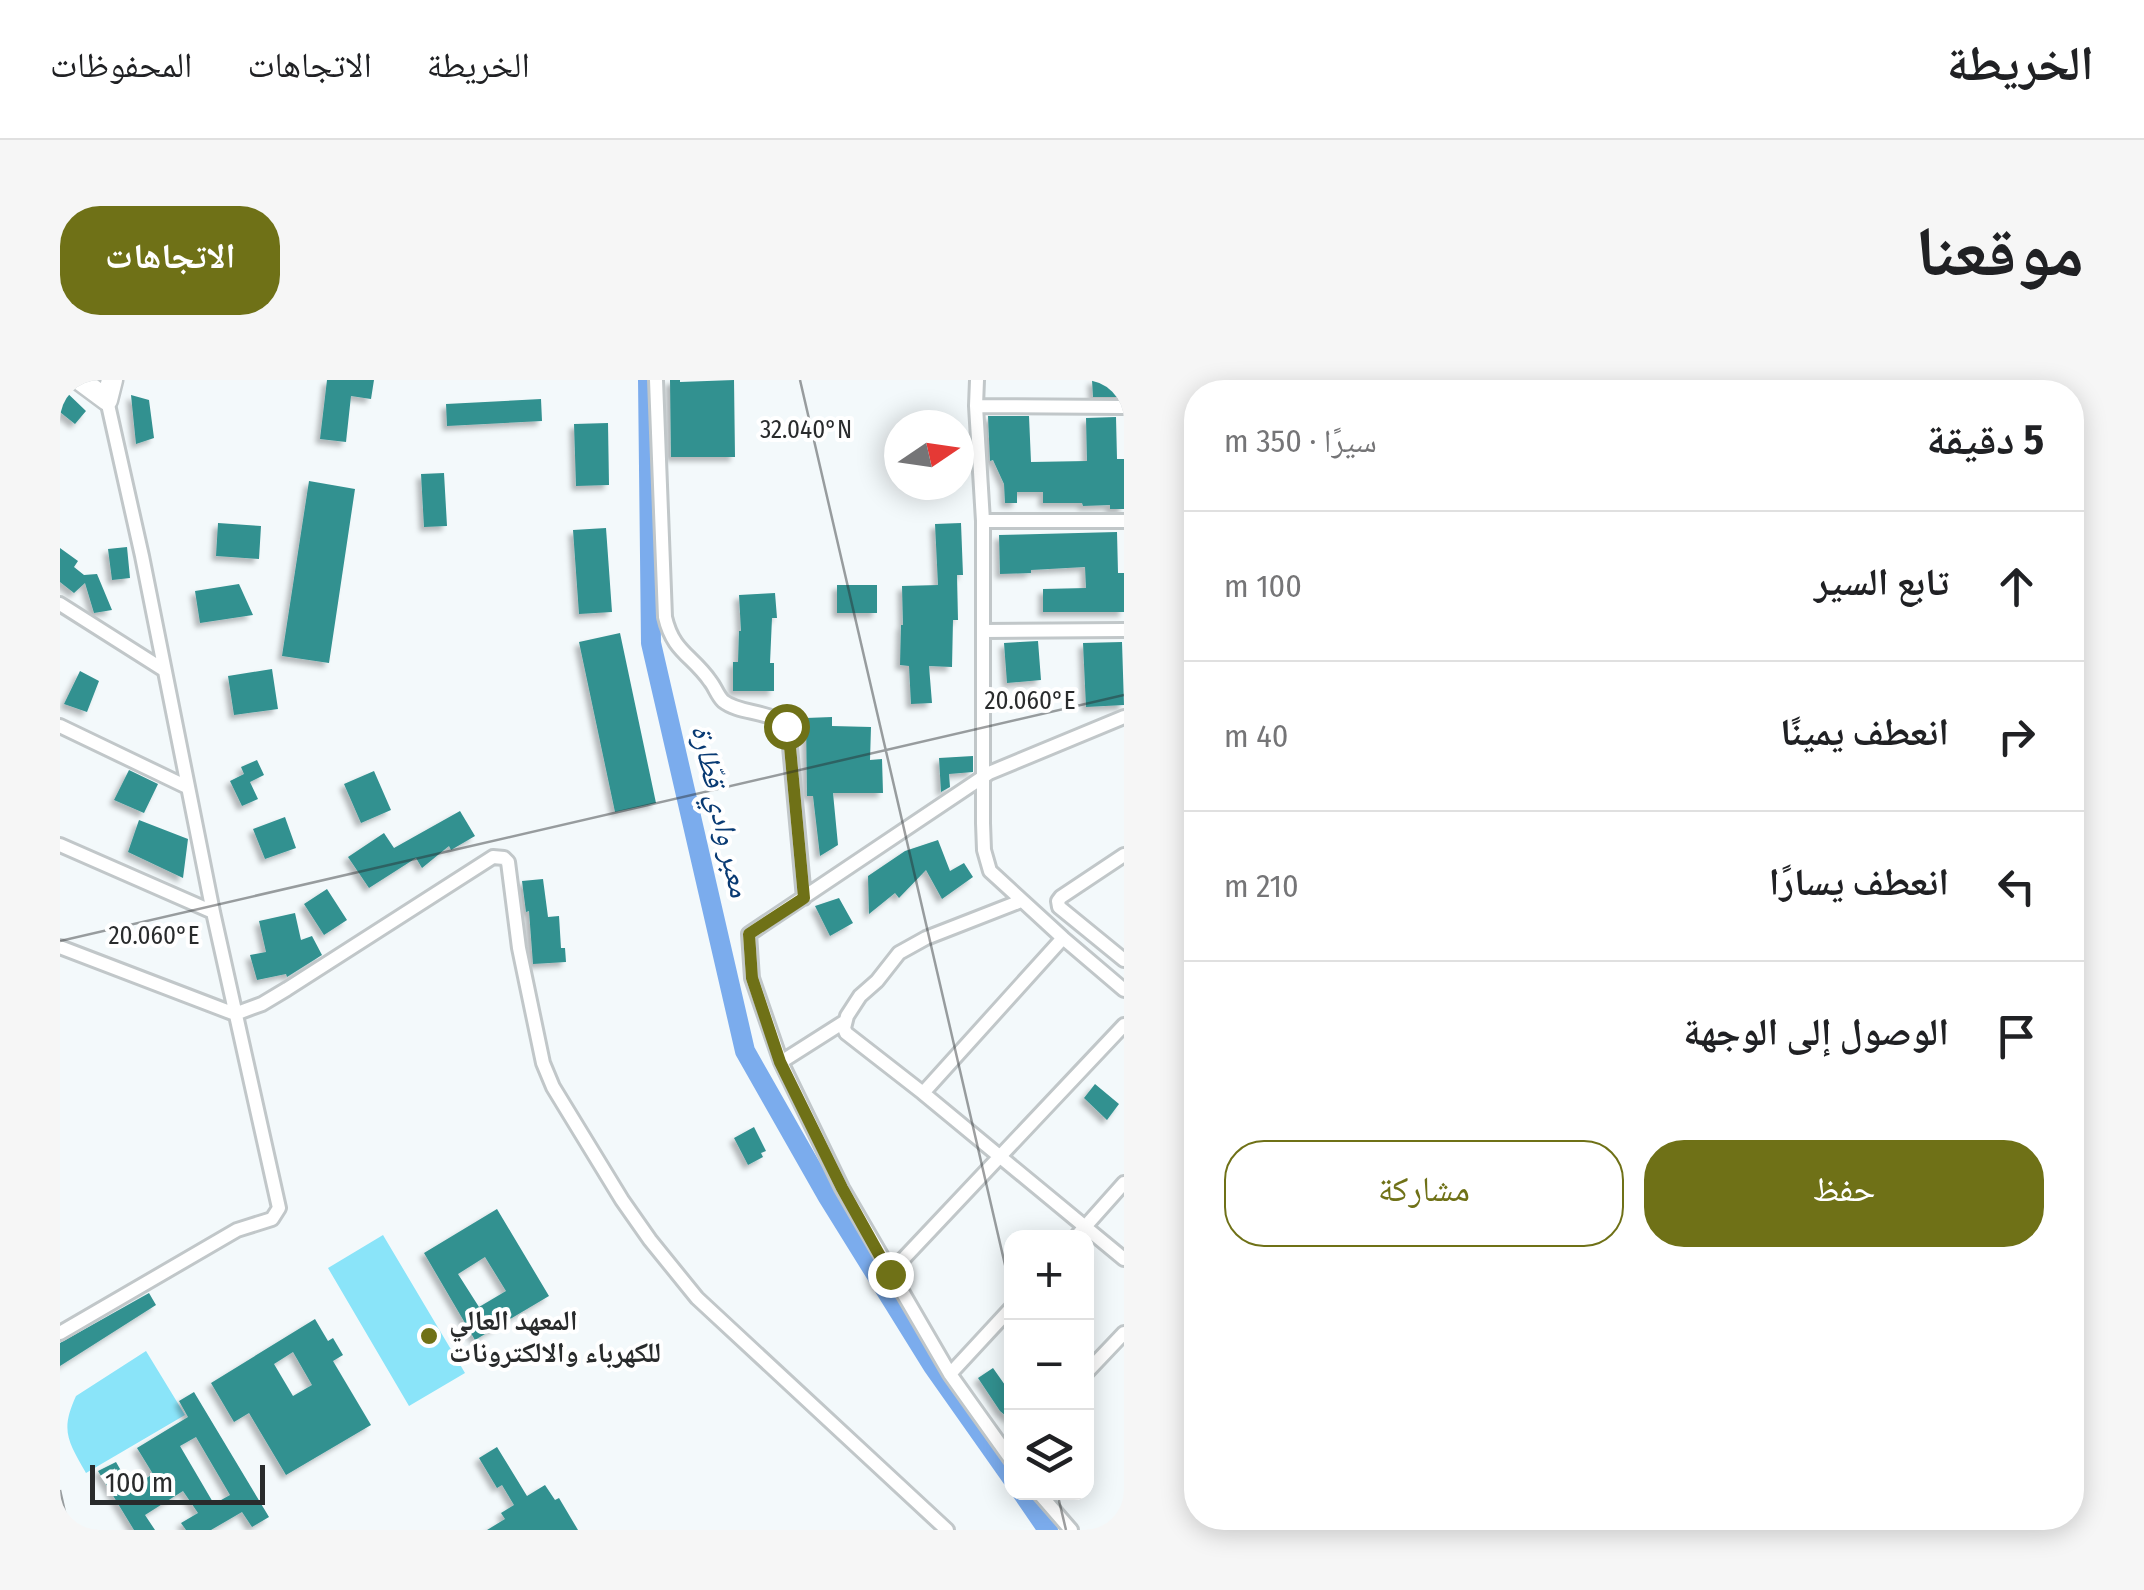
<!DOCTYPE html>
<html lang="ar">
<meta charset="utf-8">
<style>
body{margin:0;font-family:"Fira Sans Condensed","Noto Naskh Arabic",sans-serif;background:#f6f6f6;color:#202124;direction:rtl}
.controls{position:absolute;right:30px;bottom:30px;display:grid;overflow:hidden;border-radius:20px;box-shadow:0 5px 25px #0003}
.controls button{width:90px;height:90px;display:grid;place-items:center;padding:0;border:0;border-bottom:2px solid #e0e0e0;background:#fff;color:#202124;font:50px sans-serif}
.compass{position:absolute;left:824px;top:30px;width:90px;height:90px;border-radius:50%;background:#fff;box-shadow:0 5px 25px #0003;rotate:77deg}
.scale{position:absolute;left:30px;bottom:25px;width:175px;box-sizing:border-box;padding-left:10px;border:5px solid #292b2c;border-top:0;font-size:28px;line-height:35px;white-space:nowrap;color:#292b2c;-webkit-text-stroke:8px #fff;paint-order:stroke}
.stop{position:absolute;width:30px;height:30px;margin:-22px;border:8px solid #6f7117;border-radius:50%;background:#fff}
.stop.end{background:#6f7117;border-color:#fff;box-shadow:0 2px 10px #0008}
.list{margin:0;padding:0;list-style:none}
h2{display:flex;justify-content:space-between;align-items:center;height:130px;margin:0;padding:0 40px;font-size:42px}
h2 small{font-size:32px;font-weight:400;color:#757577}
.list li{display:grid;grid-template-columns:65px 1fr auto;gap:30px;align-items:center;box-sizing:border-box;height:150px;padding:0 40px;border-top:2px solid #e0e0e0}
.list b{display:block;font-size:38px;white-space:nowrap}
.list em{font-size:32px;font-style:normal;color:#757577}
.actions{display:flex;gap:20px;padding:30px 40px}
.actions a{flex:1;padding:22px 0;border:2px solid #6f7117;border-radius:40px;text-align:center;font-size:35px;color:#6f7117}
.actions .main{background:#6f7117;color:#fff}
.icon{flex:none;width:55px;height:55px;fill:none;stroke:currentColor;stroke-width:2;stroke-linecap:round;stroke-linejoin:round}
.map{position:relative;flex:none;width:1064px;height:1150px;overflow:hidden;direction:ltr;border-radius:40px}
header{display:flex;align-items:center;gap:60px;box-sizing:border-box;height:140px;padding:0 50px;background:#fff;border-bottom:2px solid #e0e0e0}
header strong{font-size:48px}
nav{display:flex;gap:55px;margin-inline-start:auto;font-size:35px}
.intro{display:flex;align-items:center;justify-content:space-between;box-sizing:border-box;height:240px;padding:0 60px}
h1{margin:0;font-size:70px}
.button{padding:25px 45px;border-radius:40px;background:#6f7117;color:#fff;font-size:35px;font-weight:700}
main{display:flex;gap:60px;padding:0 60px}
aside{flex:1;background:#fff;border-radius:40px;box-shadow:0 5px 25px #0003}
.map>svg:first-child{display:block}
</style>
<header>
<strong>الخريطة</strong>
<nav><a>الخريطة</a><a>الاتجاهات</a><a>المحفوظات</a></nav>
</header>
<div class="intro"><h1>موقعنا</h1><a class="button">الاتجاهات</a></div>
<main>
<aside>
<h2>5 دقيقة<small>سيرًا · 350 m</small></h2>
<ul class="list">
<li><svg class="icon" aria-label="ahead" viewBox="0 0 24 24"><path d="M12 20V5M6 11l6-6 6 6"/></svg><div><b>تابع السير</b></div><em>100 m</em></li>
<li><svg class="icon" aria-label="right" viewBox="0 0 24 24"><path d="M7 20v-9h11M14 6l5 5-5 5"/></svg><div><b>انعطف يمينًا</b></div><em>40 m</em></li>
<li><svg class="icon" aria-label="left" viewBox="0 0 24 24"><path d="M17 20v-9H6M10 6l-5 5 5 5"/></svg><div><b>انعطف يسارًا</b></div><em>210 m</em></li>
<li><svg class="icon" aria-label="arrive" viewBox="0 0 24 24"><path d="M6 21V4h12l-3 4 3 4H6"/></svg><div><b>الوصول إلى الوجهة</b></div></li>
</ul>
<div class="actions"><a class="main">حفظ</a><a>مشاركة</a></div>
</aside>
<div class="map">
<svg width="1064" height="1150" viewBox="0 0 1064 1150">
<defs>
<filter id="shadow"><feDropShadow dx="-4.5" dy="4.5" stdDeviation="2.5" flood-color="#0004"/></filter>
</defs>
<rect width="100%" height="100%" fill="#f3f9fb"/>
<path fill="#8ae4f9" d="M323,855l82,138 -56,33 -81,-138z
M86,971l39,64 -99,58c-18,-32 -26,-42 -10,-77z"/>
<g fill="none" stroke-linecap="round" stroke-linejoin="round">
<path stroke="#7baced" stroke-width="20" d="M588,0l3,263 94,408 83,146 105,169 79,112
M962,1112l26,38"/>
</g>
<path fill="#339190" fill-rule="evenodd" filter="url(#shadow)" d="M267,0h47l-3,19 -20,-3 -5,46 -26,-3z
M610,0h10v2l54,-2 1,77h-64z
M1032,0h32v17h-31z
M0,6l26,25 -11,13 -15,-12z
M71,15l18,5 5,38 -18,6z
M481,19l1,22 -95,5 -1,-22z
M928,36h41l2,46 56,-1 -1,-43 30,-1 1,42h7v50h-14v-4l-27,1 -1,-3h-39v-11h-26v11h-12l-1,-19 -11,-24 -3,1z
M548,43l1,62 -33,1 -2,-62z
M384,93l3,53 -23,1 -3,-53z
M249,101l46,8 -26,174 -47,-7z
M158,143l43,3 -2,33 -43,-3z
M901,143l2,52h-6l1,45h-5l-1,47 -23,-1 3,37 -21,1 -2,-38 -9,-1 1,-40h2l-1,-39 36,-1 -3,-61z
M546,148l6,84 -33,2 -6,-84z
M1057,152l1,41h6v39h-81v-23l43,-1 -1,-21 -54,3v3l-31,1 -1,-39z
M67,167l3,31 -18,2 -4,-31z
M0,168l18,13 -4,6 10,8 13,-1 15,36 -18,3 -9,-30 -11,10 -14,-11z
M179,204l14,31 -53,8 -5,-32z
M777,205h40v28h-40z
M715,213l2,25h-5l-2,45h4v28h-41v-29h5l1,-31h2l-2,-36z
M560,253l36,170 -41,9 -36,-170z
M978,261l3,39 -34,3 -3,-40z
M1062,262l2,63 -38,2 -3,-64z
M212,289l6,40 -44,6 -6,-39z
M20,291l19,10 -12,31 -23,-8z
M772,337v9l39,1 -1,33 12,-1 1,34h-50l5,52 -18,11 -7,-60h-6l-1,-78z
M913,376v16l-24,2 1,13 -9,5 -2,-34z
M197,380l7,15 -14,7 8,17 -16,7 -12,-25 14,-7 -3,-7z
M69,390l29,14 -14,29 -30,-13z
M314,391l17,39 -30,13 -17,-39z
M400,431l15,25 -24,14 -2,-4 -27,22 -6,-10 -47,30 -21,-31 36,-24 10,15z
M225,437l11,31 -31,11 -12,-30z
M79,440l49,19 -5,39 -55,-26z
M878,460l12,31 14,-8 9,14 -31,22 -16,-29 -27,28 -4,-5 -26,21 -1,-38 37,-25z
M483,499l5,38 11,-1 2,32h4l1,14 -33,2 -4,-53 -3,1 -4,-31z
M267,509l20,31 -23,15 -20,-31z
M779,518l14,25 -23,13 -15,-30z
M235,533l6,27 11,-4 10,19 -35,22 -1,-3 -29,6 -7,-25 16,-3 -7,-31z
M1035,704l24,20 -12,16 -23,-22z
M694,747l12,24 -5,2 2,4 -15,8 -14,-27z
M437,829l52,87 -74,44 -51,-87zM425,877l21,34 -27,16 -21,-33z
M89,913l7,12 -96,61v-23z
M255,939l13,22 5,-3 10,17 -10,6 38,64 -85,50 -37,-62 -15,9 -23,-39zM233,972l19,33 -19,11 -19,-32z
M933,988l19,27v26l-12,-10 -22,-33z
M134,1012l75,125 -17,10 -10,-15 -31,18h-25l-5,-7 17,-10 -15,-22 -38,24 10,15h-21l-36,-59 18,-9 15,26 22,-14 -16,-26 51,-31 -9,-16zM136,1057l34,58 -16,9 -34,-58z
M437,1067l30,49 18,-11 10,15 4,-2 19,32h-91l18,-11 -4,-6 13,-8 -12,-20 -5,3 -18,-30z"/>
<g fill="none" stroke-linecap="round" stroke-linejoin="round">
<g stroke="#c1c7c9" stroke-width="18">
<path id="minor" d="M596,0l9,237c8,35 27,38 45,64 5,6 7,14 13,20 20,16 57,6 66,35l15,162
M917,0l-1,26 7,115v302l1,27 6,21 73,67 61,52
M916,26l148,1
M923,141h141
M0,224l104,66
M923,251l141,-1
M0,346l127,61
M0,465l153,67
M1064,475l-63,42 -3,4 1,6 65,53
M961,521l-95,37 -27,15 -22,28 -17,15 -13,20 -3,12 2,5 77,60 201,166
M0,567l175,67 27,-10 25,-15 206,-132 11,1 4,4 11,86 24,115 10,24 69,113 28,40 47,58 250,232
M721,682l63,-40
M863,713l140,-155
M1015,858l49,-55
M830,893l234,-248
M0,953l177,-103 35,-11 7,-11 -66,-296 -71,-356 -35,-156
M1026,993l38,-40
M890,994l62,-67
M952,1081l-62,-87 -108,-186 -61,-126 -29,-84 -3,-44 240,-161 135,-56
M978,1112l33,38"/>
</g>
<g stroke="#c1c7c9" stroke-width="25">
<path id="highway" d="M20,0l27,20 5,-20"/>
</g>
<use href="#minor" stroke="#fff" stroke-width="12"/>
<use href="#highway" stroke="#fff" stroke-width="20"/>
</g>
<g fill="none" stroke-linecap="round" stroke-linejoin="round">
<path stroke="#6f7117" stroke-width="12" d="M726,346l3,10 15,162 -55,36 3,44 28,84 62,126 48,86"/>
</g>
<path fill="none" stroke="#292b2c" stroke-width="2.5" stroke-opacity="0.45" d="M740,0l212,915M0,561l1064,-246M0,1110l9,40M997,1112l9,38"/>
<circle fill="#6f7117" stroke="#fff" stroke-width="4" cx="369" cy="956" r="10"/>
<g text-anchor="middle" stroke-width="8" stroke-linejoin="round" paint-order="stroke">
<g font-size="28" font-weight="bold" fill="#292b2c" stroke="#fff" text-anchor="start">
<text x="389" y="950">المعهد العالي<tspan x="389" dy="32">للكهرباء والالكترونات</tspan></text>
</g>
<g font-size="30" font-style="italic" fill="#083a73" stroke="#fff">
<text transform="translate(661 431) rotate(77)" y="10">معبر وادي قطّارة</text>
</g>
</g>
<g font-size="25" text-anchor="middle" fill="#292b2c" stroke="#fff" stroke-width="8" stroke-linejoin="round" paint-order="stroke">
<text x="746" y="58">32.040°N</text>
<text x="970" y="329">20.060°E</text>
<text x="94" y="564">20.060°E</text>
</g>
</svg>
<div class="controls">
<button>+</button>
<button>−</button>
<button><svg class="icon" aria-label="layers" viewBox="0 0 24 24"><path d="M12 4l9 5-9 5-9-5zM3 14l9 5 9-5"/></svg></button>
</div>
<svg class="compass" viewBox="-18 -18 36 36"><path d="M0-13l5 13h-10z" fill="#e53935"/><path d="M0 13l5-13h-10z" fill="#757577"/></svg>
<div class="scale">100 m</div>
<div class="stop" style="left:726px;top:346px"></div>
<div class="stop end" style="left:830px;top:894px"></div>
</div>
</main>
